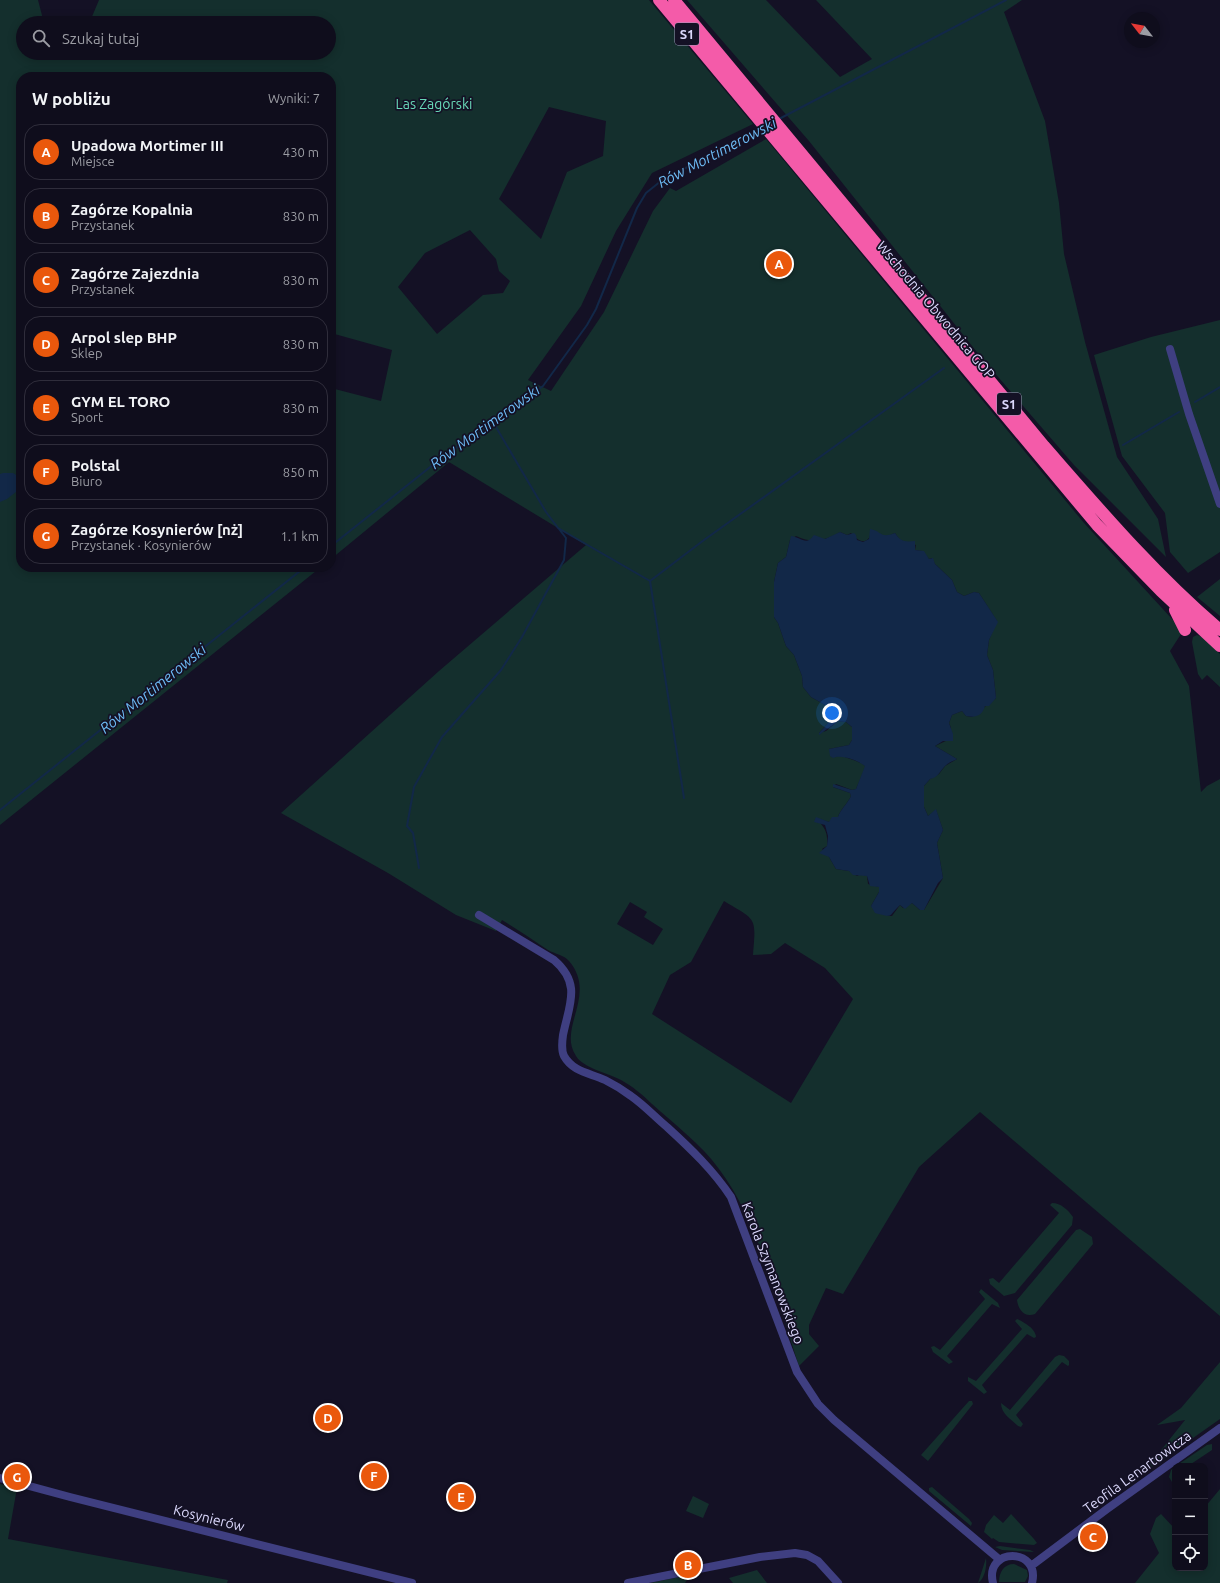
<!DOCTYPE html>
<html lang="pl">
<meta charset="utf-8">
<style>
body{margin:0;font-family:Ubuntu,sans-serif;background:#181625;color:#f1f3f6}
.controls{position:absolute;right:12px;bottom:12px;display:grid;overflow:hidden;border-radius:8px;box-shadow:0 2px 10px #0003}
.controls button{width:36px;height:36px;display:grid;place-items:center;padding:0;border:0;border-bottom:1px solid #2f2d3b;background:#0f0d1c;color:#f1f3f6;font:20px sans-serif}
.compass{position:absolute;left:1124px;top:12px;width:36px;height:36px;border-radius:50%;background:#0f0d1c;box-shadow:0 2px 10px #0003;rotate:301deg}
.you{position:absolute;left:832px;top:713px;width:14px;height:14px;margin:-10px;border:3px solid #fff;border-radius:50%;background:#1a73e8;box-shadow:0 0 0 6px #1a73e833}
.badge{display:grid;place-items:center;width:26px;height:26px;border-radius:50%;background:#ea580c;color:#fff;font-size:13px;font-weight:700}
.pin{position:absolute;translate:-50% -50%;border:2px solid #fff;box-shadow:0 1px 4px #0006}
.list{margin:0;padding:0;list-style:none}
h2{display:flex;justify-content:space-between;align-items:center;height:52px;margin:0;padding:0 16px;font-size:17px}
h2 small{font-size:13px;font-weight:400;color:#9b9ca3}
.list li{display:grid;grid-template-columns:26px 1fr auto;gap:12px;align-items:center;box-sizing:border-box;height:56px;margin:0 8px 8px;padding:0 8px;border:1px solid #2f2d3b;border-radius:16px}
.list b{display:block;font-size:15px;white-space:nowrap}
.list p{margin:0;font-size:13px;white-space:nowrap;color:#9b9ca3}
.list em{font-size:13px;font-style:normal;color:#9b9ca3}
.icon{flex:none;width:22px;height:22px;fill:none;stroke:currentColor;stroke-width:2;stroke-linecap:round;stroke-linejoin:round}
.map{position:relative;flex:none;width:1220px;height:1583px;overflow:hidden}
.search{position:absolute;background:#0f0d1c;box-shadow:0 2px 10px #0003;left:16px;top:16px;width:320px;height:44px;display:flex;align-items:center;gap:10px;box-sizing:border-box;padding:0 14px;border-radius:22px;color:#9b9ca3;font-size:15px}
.panel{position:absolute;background:#0f0d1c;box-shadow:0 2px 10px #0003;left:16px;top:72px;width:320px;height:500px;border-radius:16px}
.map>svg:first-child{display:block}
</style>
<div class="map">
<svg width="1220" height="1583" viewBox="0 0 1220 1583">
<rect width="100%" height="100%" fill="#141125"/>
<path fill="#142f2d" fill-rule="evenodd" d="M0,0h38l6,23 47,-4 8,-19h550l104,124 -101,49 -36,58 -35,75 -53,74 23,11 53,-79 49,-101 17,-23 6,3 90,-52 318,384 99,108 -13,20 19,35 12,106 6,-6 13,-7v537l-240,-204 -61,55 -76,127 -17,-6 -17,37v9l10,12 -20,20c-21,-63 -40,-144 -80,-197 -18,-25 -45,-45 -67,-65 -9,-9 -20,-18 -31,-24 -13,-7 -38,-12 -45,-24 -19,-28 22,-61 -7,-95 -5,-6 -14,-7 -21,-11 -15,-10 -30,-20 -46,-30l-6,11 -40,-16 -68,-42 -107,-60 158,-142 147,-126 -137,-83 -118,97v-171l50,13 11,-51 -61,-17v-256h-310v490h300l-321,258zM23,23h306v30h-306zM549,107l57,14 -3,35 -36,16 -26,67 -42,-40zM470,230l26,29 3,12 11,10 -7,12 -20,2 -46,39 -39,-47 27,-34zM840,532l7,3 4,-2c6,7 14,13 19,3h18l7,-3 5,7 16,5 -1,5 7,1 7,8 3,-1 3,6 17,16 5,12 7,4 10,-4 5,1 18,28 -8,19 -2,15 6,15 3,28 -24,19 -6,-1 -4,-5 -10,4 -3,8 2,5 -3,12 -13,6 22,13 -12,7 -6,8 -9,5 -6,7v21l4,9 8,-6 7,20 -6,13 6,35 -19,32h-4l-8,-7 -9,5 -3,-3 -8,11h-3l-18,-10 8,-14v-5l-11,-3 -1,-8 -6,-2 -4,2 -8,-5 -13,-2 -7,-12 -7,-8 5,-3c1,-14 -2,-18 -11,-28l13,4 9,-5c2,-7 10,-14 13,-21l-1,-3 -17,-6 3,-3 16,6 4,-1 10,-23c-12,-8 -26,-8 -37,-17l20,-4 3,-5v-13l-6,-5 -8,-1 -12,10 -7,2 12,-13 2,-6 -6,-8 -16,-9 -8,-10 -1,-11 -8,-21 -8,-9 -8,-23 -4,-6v-35l4,-19 8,-6 4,-17 6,-4c16,8 29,5 44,-4zM724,901c33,20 32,15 29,54l18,-1 14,-11 40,25 28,31 -62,104 -139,-89 18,-39 21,-13zM630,902l17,10 -3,5 19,12 -10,16 -36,-21z
M687,0h79l74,77 32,-18 -56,-59h206l-18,12 41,109 14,82 5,51 21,88 32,115 41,62 8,38 -92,-92 -94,-109 -171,-215z
M1220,320v232l-32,21 -18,-21 -5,-39 -43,-57 -28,-101 57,-18z
M1220,579v37l-23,-19z
M1197,635l5,2 18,17v33l-13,-12 -5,5 -4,-6 -6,-32 1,-5z
M1052,1203c9,0 16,7 21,14l-1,8 -57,68 -11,3 -14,-12 -1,-5 4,-1 6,5 60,-70 -9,-8z
M1080,1229l12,8 1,7 -58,70c-11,4 -17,-5 -18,-14l59,-70z
M981,1289l17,14 2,5 -8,-4 -45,52 6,6 -4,2 -16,-12 -2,-5 3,-1 6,4 45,-51 -6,-7z
M1017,1319c7,3 19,10 19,18l-2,1 -7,-4 -45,51 5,7 -3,2 -16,-13v-4l8,4 46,-52 -7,-8z
M1059,1355l5,1 5,5v4l-1,1 -6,-4 -46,53 7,9 -2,3 -3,-1c-7,-7 -17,-12 -17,-23l9,7 45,-53z
M1220,1362v57l-78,55 43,-54 -28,5 24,-17z
M969,1401h3l1,3 -45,57 -7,-6z
M1212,1444v6l-24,16h-12l31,-21z
M1175,1467v15h-3l-3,-5 2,-7z
M0,1484l17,4 -9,51 220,41 -1,3h-227z
M932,1487l37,32 3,4 -1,3 -42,-35v-3z
M1220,1489v94h-85l24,-30 -9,-19 6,-16 5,-4 14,15v39h30v-61z
M693,1496l16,8 -6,14 -17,-7z
M1011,1514l23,25 3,4 -3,2 -35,-3 -6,-4 -1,1 -8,-7 2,-7 8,-10 9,8z
M1000,1546l30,4 4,2 -32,-2 -7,-3z
M986,1558c1,8 -1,21 -8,25z
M1014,1564l13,6 1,6 -3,6h-26c0,-10 5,-18 15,-18z
M757,1570l10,13h-34l-4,-5z
M685,1576l2,4 -2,3h-35z"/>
<path fill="#122848" d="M3,473h10l8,5v10l-14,11 -7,3v-28z
M870,529c12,2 10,10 25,4 6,9 10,9 20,8v9l9,1 5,8 4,-1 2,6 17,16 5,12 7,4 10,-4 5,1 19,29 -9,18 -2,15 6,15 3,28 -7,8h-4c-3,10 -9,12 -19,10l-4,-5 -10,4 -3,8 4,11v7h-10l-8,5 22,13c-4,2 -9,4 -12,7 -5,5 -7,12 -15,13l-6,7v21l4,9 8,-7 7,21 -6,13 6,35 -5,5 -14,27h-4l-8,-7 -7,6 -5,-4c-13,12 -5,13 -25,8l-4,-7 8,-14v-5l-9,-1 -3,-10 -14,-1 -4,-4 -13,-2 -7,-12 -10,-4 8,-7 1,-10 -3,-11 -11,-3 2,-5 13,5 3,-5h6c2,-7 10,-14 13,-21l-1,-3 -17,-6v-3l19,6 4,-1 9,-23c-7,-5 -23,-12 -32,-8l-3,-2 -1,-7 20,-4 3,-5v-13l-6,-5 -8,-1 -19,14v-2l12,-13 2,-6 -6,-8 -16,-9 -8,-10 -1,-11 -8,-21 -8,-9 -8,-23 -4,-6v-35l4,-19 8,-6 5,-21c5,0 14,7 18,4 2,-1 3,-3 5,-5l11,4 15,-7 7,3 7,-2 2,2 1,5 6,2 6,-3z"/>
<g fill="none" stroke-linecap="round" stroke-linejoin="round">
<path stroke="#122848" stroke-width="2" d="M779,119l227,-119
M1195,402l25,-15
M493,422l53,90 12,16 92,53 34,217
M1123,445l56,-33
M331,546l108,-86 104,-74 44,-61 9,-16 41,-101 9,-15 15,-12 100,-53
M650,581l54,-41 240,-172
M0,810l305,-243
M419,868l-6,-35 -6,-7 7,-39 28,-50 59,-67 21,-33 42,-77 2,-22 -7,-9"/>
<path stroke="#3f3f81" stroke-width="8" d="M1170,349l19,65 31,90
M479,915l75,45c28,24 15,45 9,75 -1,7 -2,15 1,21 9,16 26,17 41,24 8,4 18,10 26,16 13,9 24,21 36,31 24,22 46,43 64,70l66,175 21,32 16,16 166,140
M0,1478l70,19 342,86
M1031,1566l76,-57 113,-81
M628,1583l132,-26 35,-4 12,2 11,6 20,22
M993,1583c-9,-36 48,-36 39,0"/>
<path stroke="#f45ba9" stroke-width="12" d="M659,0l438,525 64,66 59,55
M674,0l370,446c55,63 111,129 176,184
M1175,610l10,20"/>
</g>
<g text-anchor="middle" stroke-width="3.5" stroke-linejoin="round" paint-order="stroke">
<g fill="#141125" stroke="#9f9cbc" stroke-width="1">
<rect x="675" y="23" width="24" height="22" rx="3"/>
<rect x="997" y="393" width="24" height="22" rx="3"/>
</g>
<g font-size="13" font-weight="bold" fill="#dbd8fc">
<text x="687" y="39">S1</text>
<text x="1009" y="409">S1</text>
</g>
<g font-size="14" fill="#68d8b8" stroke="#141125">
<text x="434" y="109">Las Zagórski</text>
</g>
<g font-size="14" fill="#dbd8fc" stroke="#141125">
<text transform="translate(936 310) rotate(50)" y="5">Wschodnia Obwodnica GOP</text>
<text transform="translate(773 1273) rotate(69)" y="5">Karola Szymanowskiego</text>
<text transform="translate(1137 1472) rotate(-36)" y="5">Teofila Lenartowicza</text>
<text transform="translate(209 1518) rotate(14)" y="5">Kosynierów</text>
</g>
<g font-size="15" font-style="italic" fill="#6dbbf5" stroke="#141125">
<text transform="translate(717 153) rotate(-28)" y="5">Rów Mortimerowski</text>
<text transform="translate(485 427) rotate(-36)" y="5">Rów Mortimerowski</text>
<text transform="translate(153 689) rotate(-39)" y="5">Rów Mortimerowski</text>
</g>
</g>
</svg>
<div class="controls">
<button>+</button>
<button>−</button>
<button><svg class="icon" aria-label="locate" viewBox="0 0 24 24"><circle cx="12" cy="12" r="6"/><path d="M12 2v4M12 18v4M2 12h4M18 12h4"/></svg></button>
</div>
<svg class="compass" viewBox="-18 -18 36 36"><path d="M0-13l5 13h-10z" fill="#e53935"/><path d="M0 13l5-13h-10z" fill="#9b9ca3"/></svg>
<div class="you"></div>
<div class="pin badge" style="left:779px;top:264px">A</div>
<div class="pin badge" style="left:688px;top:1565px">B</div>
<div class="pin badge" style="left:1093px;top:1537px">C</div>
<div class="pin badge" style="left:328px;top:1418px">D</div>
<div class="pin badge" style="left:461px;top:1497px">E</div>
<div class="pin badge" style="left:374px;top:1476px">F</div>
<div class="pin badge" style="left:17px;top:1477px">G</div>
<div class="search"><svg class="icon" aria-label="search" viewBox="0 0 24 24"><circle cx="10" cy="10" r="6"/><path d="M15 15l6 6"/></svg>Szukaj tutaj</div>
<section class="panel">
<h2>W pobliżu<small>Wyniki: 7</small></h2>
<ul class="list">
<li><span class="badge">A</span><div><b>Upadowa Mortimer III</b><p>Miejsce</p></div><em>430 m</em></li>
<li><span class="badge">B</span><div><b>Zagórze Kopalnia</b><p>Przystanek</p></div><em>830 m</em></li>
<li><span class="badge">C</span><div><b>Zagórze Zajezdnia</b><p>Przystanek</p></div><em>830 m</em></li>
<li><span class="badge">D</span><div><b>Arpol slep BHP</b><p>Sklep</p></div><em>830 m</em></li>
<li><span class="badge">E</span><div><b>GYM EL TORO</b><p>Sport</p></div><em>830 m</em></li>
<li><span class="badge">F</span><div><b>Polstal</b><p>Biuro</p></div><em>850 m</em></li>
<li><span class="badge">G</span><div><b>Zagórze Kosynierów [nż]</b><p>Przystanek · Kosynierów</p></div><em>1.1 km</em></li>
</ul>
</section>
</div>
